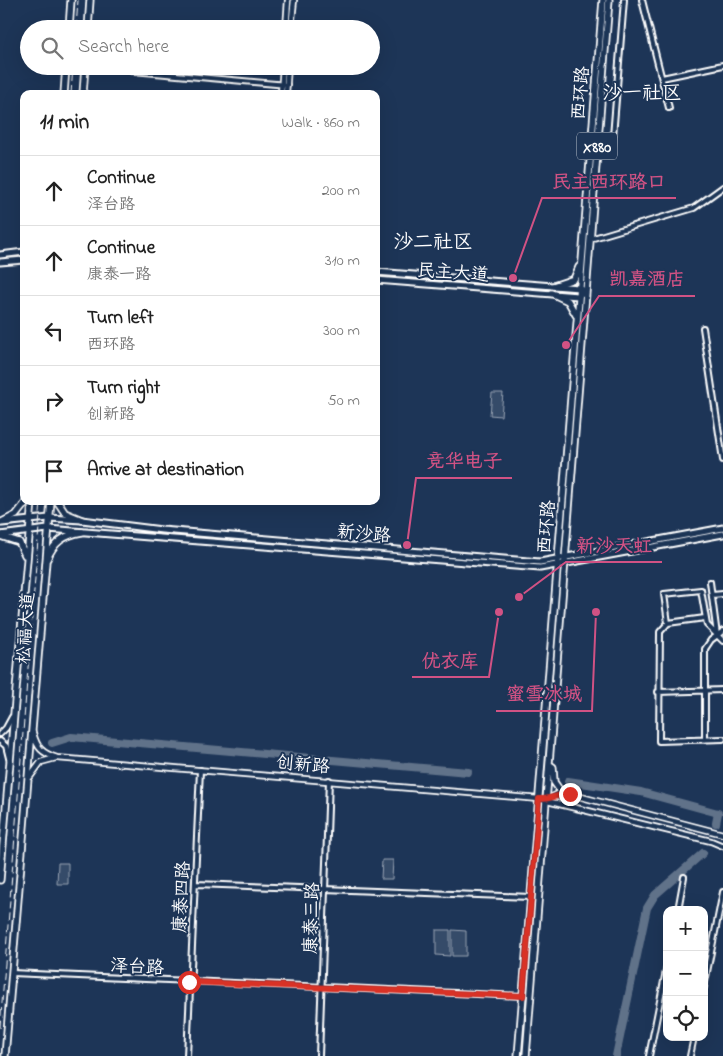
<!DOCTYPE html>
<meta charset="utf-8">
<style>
body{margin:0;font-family:"Indie Flower","LXGW WenKai TC",sans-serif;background:#f2f2f2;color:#222}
.controls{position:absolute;right:15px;bottom:15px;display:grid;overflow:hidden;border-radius:10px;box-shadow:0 5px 20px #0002}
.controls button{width:45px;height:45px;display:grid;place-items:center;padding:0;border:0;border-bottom:1px solid #e0e0e0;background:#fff;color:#222;font:25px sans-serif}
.stop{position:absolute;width:15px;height:15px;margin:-11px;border:4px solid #d93025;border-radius:50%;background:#fff}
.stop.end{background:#d93025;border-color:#fff;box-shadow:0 1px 5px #0008}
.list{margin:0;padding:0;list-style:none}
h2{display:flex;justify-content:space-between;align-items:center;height:65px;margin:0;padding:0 20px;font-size:21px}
h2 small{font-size:16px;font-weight:400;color:#767676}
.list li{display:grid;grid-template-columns:32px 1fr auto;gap:15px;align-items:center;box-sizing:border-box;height:70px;padding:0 20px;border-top:1px solid #e0e0e0}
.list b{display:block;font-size:19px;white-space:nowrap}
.list p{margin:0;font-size:16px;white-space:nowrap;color:#767676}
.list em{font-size:16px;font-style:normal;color:#767676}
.icon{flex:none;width:28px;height:28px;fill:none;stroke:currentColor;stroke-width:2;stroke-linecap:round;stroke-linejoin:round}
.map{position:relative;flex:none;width:723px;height:1056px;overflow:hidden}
.search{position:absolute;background:#fff;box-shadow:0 5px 20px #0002;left:20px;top:20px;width:360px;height:55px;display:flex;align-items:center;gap:12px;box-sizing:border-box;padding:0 18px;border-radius:28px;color:#767676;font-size:19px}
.panel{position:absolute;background:#fff;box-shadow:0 5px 20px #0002;left:20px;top:90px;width:360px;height:415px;border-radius:10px}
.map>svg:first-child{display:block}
</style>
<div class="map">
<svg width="723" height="1056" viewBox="0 0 723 1056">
<rect width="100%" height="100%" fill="#1d3557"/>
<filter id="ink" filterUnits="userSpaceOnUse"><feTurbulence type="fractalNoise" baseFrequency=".02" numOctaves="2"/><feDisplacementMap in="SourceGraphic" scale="10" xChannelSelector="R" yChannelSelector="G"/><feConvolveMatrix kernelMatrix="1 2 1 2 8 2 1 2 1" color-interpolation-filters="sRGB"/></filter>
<g filter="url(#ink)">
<path fill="#364b69" stroke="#9aa5b4" d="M492,393h11l-2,23 -11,-1z
M382,860h11l-1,19h-11z
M58,863h10v21h-11z
M436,930h14v26l-14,-1z
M452,930l14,1v25h-14z"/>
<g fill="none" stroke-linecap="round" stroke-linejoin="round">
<path stroke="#a0aab8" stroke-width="1" d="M718,813h5"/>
<path stroke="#617289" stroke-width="8" d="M52,743l19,-6 397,35
M568,781l73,11 77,21 -2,10
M616,1056l31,-148 8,-13 48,-42"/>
<g stroke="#fff" stroke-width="8">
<path id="minor" d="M642,0l27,108
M133,71l154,14
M662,78l61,-13
M612,149l12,-149
M590,239l104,-31 29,-21
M703,328l20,132
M710,582l7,53 6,6
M712,595l11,-1
M705,618l-37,5 -8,9 -1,109 64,-2
M668,623l-4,-29 37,-4 6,35 10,10
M658,692l65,-2
M0,734l6,-6 6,-11
M705,740v-91l6,-9 12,-9
M0,741l6,5 3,12
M196,884l335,13
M678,910l6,-33
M12,973l511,23
M704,987l19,-95
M187,1056l13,-286
M319,1056l10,-276
M649,1056l18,-90
M690,1056l4,-19"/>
</g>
<g stroke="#fff" stroke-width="8">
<path id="tertiary" d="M286,29l2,-29
M291,29l3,-29
M281,94l2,-28
M286,94l2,-28
M33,733c4,15 9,20 24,25l482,41 172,42 12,5
M30,777l11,-15 15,-4
M546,800l12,-6h12l153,40"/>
</g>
<g stroke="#fff" stroke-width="9">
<path id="secondary" d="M0,255l24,-3
M0,262l24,-2
M376,272l203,16 6,3 -7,5 -202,-16
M2,523l47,-5 33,2 80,10 378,32 183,-34
M0,535l48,-6 492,39 183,-34"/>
</g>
<g stroke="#fff" stroke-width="9">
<path id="primary" d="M69,29l2,-29
M88,29l2,-29
M64,94l2,-28
M83,94l2,-28
M553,286l21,-7 5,-12
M551,293l17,8 8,14
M57,501l8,12 17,7
M0,523l16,-8 11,-14
M0,536l19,6 6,13
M47,559c7,-17 17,-24 35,-27
M550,765l3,2 1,15 7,10
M0,880l32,-379
M5,1056l46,-555
M518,1056l85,-1056
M526,1056l83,-1056"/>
</g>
<use href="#minor" stroke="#1d3557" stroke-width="4"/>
<use href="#tertiary" stroke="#1d3557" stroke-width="4.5"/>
<use href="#secondary" stroke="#1d3557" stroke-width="5"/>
<use href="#primary" stroke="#1d3557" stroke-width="5.5"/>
<path stroke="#fff" stroke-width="1" stroke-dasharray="8 4" stroke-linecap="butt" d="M76,29l2,-29
M71,94l2,-28
M0,1028l41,-527"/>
</g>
</g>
<g fill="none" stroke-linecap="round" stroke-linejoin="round" filter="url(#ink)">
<path stroke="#d93025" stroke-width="6" d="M189,982l334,14 16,-197c11,1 19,-5 31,-5"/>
</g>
<g text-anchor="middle" stroke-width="4" stroke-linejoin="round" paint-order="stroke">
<rect fill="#1d3557" stroke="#bbc2cd" stroke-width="1" x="577" y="132.5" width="40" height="27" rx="4"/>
<g font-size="16" font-weight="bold" fill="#fff">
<text x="597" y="152">X880</text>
</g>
<g font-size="18" fill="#fff" stroke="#1d3557">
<text transform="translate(580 93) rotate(-85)" y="6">西环路</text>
<text transform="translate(453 272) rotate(4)" y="6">民主大道</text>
<text transform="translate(546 527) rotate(-85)" y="6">西环路</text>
<text transform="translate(364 533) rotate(5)" y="6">新沙路</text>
<text transform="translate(25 628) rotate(-86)" y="6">松福大道</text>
<text transform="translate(303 764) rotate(5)" y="6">创新路</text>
<text transform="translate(181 897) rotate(-87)" y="6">康泰四路</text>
<text transform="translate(311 918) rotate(-88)" y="6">康泰三路</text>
<text transform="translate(137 966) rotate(3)" y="6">泽台路</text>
</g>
<g font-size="20" fill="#fff" stroke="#1d3557">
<text x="642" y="99">沙一社区</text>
<text x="433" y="248">沙二社区</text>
</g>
</g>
<path fill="none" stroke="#d15284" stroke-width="2" d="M513 278L542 198H676M566 345L599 296H695M407 545L416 478H512M519 597L566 562H662M499 612L489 677H412M596 612L592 711H496"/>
<g fill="#d15284" stroke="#1d3557" stroke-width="2">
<circle cx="513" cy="278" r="5"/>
<circle cx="566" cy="345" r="5"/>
<circle cx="407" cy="545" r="5"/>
<circle cx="519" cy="597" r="5"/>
<circle cx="499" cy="612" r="5"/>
<circle cx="596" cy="612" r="5"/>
</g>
<g font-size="19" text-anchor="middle" font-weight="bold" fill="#d15284" stroke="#1d3557" stroke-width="4" stroke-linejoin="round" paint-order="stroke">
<text x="609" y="188">民主西环路口</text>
<text x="647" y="285">凯嘉酒店</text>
<text x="464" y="467">竞华电子</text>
<text x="614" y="552">新沙天虹</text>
<text x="450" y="667">优衣库</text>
<text x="544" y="700">蜜雪冰城</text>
</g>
</svg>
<div class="controls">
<button>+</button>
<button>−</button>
<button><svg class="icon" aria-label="locate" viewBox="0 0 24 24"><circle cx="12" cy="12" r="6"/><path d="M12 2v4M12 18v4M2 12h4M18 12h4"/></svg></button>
</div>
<div class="stop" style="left:189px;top:982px"></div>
<div class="stop end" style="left:570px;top:794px"></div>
<div class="search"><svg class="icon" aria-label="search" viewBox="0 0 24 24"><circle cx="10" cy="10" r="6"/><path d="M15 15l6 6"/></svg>Search here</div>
<section class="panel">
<h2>11 min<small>Walk · 860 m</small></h2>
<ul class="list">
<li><svg class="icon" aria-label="ahead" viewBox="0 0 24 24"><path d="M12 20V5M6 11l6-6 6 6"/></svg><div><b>Continue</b><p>泽台路</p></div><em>200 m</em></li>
<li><svg class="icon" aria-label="ahead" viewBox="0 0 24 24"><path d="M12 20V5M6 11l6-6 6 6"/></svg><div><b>Continue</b><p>康泰一路</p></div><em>310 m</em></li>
<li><svg class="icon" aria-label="left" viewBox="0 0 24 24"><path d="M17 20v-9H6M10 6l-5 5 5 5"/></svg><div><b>Turn left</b><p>西环路</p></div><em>300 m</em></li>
<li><svg class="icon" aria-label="right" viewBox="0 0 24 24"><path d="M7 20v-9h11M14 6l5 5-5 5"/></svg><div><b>Turn right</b><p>创新路</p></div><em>50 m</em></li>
<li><svg class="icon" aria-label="arrive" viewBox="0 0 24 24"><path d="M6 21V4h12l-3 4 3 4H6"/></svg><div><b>Arrive at destination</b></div></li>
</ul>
</section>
</div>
